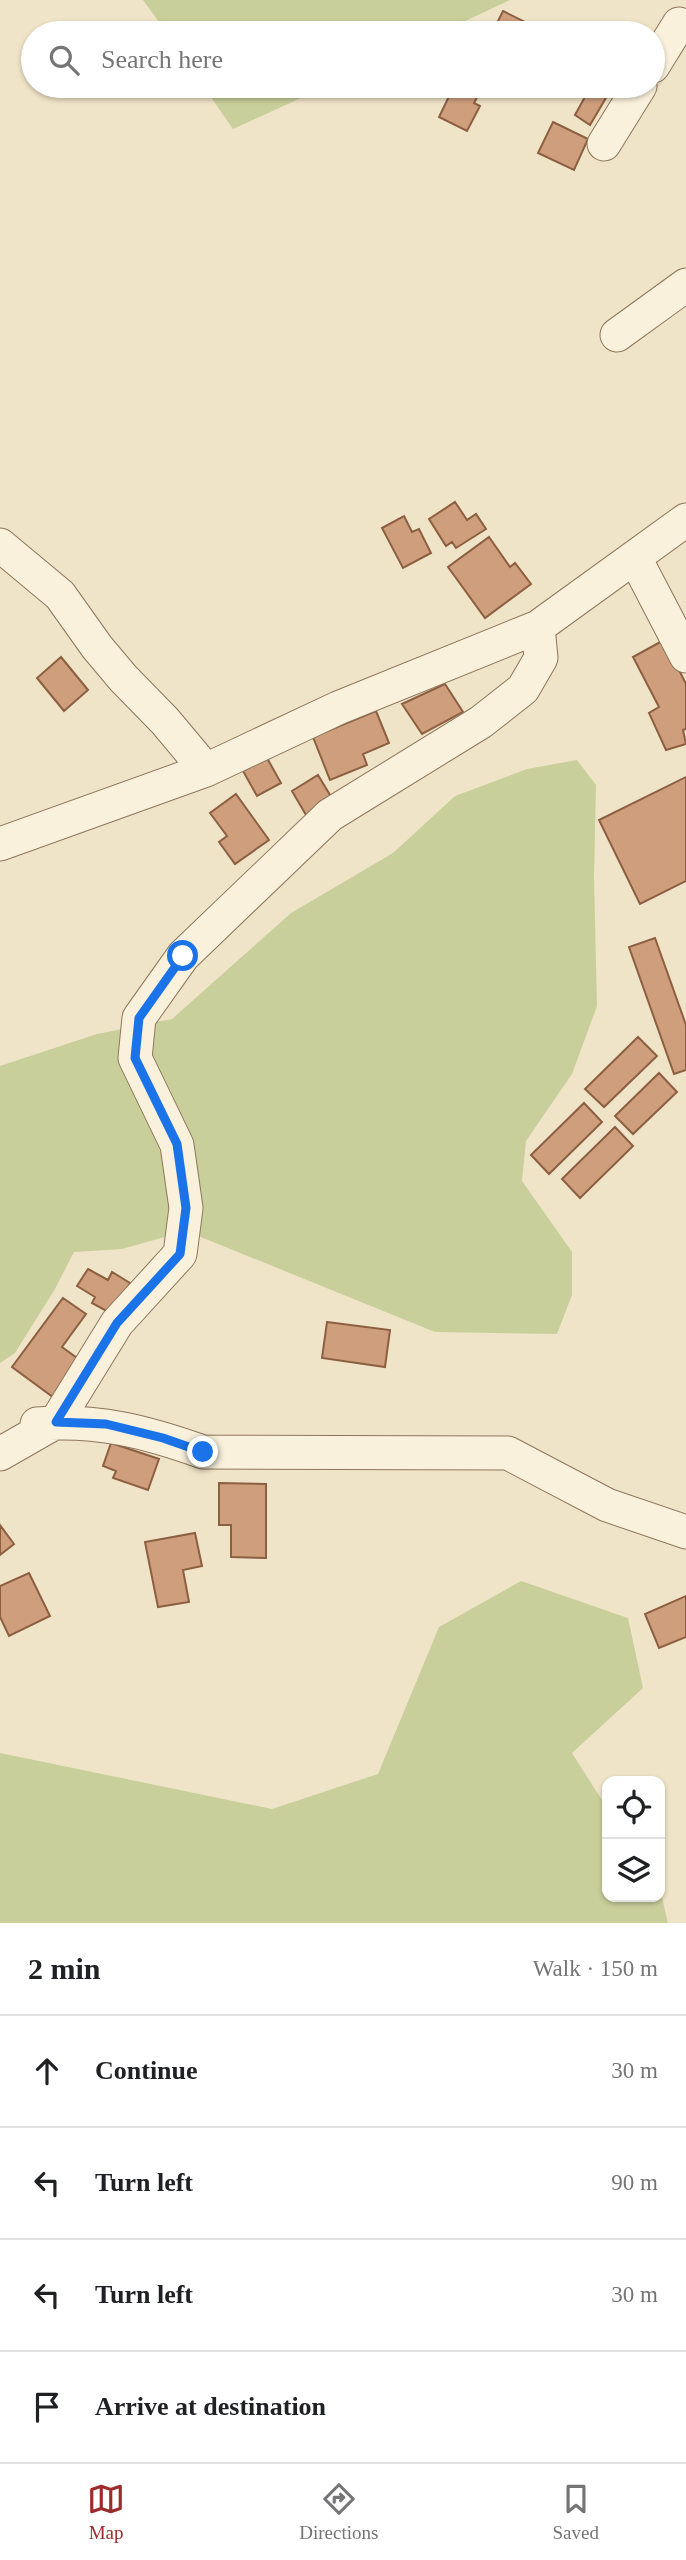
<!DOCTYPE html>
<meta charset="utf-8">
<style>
body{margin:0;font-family:"Times New Roman",serif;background:#f2f2f2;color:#202124}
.controls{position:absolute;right:21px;bottom:21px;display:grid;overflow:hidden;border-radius:14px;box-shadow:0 2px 5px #0004}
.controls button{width:63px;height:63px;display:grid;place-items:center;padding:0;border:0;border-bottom:2px solid #e0e0e0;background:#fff;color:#202124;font:35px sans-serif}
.stop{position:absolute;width:21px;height:21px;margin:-16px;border:5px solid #1a73e8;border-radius:50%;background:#fff}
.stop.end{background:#1a73e8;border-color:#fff;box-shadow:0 2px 7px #0008}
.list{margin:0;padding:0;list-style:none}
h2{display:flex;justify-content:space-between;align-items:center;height:91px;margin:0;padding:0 28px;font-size:30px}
h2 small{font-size:23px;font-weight:400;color:#757577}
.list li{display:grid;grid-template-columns:46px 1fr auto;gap:21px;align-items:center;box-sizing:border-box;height:112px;padding:0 28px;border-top:2px solid #e0e0e0}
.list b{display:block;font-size:26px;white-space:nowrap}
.list em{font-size:23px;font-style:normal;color:#757577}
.icon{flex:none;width:38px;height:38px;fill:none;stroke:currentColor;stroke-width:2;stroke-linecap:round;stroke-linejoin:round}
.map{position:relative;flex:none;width:686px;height:1923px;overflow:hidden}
.search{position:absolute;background:#fff;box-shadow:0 2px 5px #0004;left:21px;right:21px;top:21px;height:77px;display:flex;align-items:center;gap:18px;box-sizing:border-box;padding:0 24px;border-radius:38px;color:#757577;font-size:26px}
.sheet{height:539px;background:#fff}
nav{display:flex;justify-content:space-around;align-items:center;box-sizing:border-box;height:98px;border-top:2px solid #e0e0e0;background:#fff;font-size:19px;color:#757577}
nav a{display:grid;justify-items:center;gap:4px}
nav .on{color:#9e2a2b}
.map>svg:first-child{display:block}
</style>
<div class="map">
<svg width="686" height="1923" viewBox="0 0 686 1923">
<rect width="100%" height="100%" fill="#f0e4c8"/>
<path fill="#c9cf9b" d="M143,0h367l-70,33h-273z
M203,86h124l-94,43z
M577,760l19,25 -2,93 3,128 -25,68 -46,67 -4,40 50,71v43l-15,39 -122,-2 -249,-101 -64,18 -48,3 -19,37 -40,64 -15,10v-297l97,-32 75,-15 119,-106 102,-60 62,-57 72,-27z
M521,1581l107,37 15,70 -71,65 35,55v89h53v-8l8,34h-668v-170l272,56 106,-35 61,-147z"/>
<path fill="#cf9f7d" stroke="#8d5f41" stroke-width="2" d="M503,11l44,22h-55z
M454,86h29l-9,17 6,3 -13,25 -28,-14z
M546,86h16l-3,6z
M591,86h11l8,5 -20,34 -15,-10z
M553,122l35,17 -14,31 -36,-17z
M455,502l12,18 9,-6 10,15 -30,19 -4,-6 -6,4 -17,-27z
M404,516l8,16 7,-3 12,24 -28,15 -21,-40z
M489,537l21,30 5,-4 16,21 -46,34 -37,-51z
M664,640l22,44v45l-3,1 3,14 -20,6 -17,-37 10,-6 -26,-50z
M61,657l27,33 -24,21 -27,-33z
M445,684l18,28 -41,22 -20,-30z
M376,711l13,32 -26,11 4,11 -37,15 -17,-43z
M267,758l14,25 -24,13 -14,-25z
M318,775l15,25 -27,15 -14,-24z
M686,777v104l-46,23 -41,-84z
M236,794l33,46 -34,24 -16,-22 8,-6 -17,-23z
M655,938l31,87v45l-12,4 -45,-127z
M638,1037l19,19 -53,51 -19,-18z
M659,1073l18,19 -44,42 -18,-18z
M584,1103l18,19 -53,52 -18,-19z
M615,1127l18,19 -53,52 -18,-19z
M88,1269l20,11 4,-8 18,11 -18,31 -20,-11 3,-6 -18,-11z
M63,1298l23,16 -24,33 22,16 -27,37 -45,-33z
M327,1322l63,8 -5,37 -63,-9z
M111,1443l48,16 -11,31 -35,-12 3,-7 -13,-5z
M219,1483l47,1v74l-35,-1v-32h-12z
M0,1525l14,19 -14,11z
M195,1533l7,33 -19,4 6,32 -31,5 -13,-65z
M29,1573l21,43 -41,20 -9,-19v-31z
M686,1596v41l-27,11 -14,-34z"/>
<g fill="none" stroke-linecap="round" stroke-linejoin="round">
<g stroke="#8d765c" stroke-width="35">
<path id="minor" d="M653,66l26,-42
M604,144l36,-58
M617,335l69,-50
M0,545l60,50 37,52 26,31 42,43 41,49
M635,558l51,98
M0,844l206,-74 132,-62 200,-81 148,-107
M37,1424c60,-5 110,8 166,28l305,1 99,52 79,27
M0,1454l56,-32 61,-99 63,-69 6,-46 -9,-63 -42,-87 4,-40 44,-62 147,-141 151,-93 42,-33 18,-31 -3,-31"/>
</g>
<use href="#minor" stroke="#faf1dc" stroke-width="33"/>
</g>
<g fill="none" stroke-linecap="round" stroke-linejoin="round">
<path stroke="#1a73e8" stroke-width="9" d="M183,956l-44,62 -4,40 42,86 9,64 -6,46 -63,69 -61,99 50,2 57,14 40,14"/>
</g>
</svg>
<div class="controls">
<button><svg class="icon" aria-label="locate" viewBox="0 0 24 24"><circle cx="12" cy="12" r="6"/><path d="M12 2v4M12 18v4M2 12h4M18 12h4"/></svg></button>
<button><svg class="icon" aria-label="layers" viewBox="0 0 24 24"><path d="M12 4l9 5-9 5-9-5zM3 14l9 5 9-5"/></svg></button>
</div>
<div class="stop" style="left:183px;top:956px"></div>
<div class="stop end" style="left:203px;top:1452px"></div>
<div class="search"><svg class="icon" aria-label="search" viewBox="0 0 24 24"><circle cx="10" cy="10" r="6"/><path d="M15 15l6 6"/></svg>Search here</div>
</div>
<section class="sheet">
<h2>2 min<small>Walk · 150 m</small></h2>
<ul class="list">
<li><svg class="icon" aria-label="ahead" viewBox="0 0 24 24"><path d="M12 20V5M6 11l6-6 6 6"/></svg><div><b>Continue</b></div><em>30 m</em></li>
<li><svg class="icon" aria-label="left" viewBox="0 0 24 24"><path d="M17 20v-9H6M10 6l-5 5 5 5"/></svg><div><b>Turn left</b></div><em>90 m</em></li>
<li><svg class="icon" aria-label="left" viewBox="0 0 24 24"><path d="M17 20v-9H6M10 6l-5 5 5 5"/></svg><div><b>Turn left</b></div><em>30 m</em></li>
<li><svg class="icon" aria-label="arrive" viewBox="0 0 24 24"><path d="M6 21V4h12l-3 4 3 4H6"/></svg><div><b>Arrive at destination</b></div></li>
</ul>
</section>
<nav>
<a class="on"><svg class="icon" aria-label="map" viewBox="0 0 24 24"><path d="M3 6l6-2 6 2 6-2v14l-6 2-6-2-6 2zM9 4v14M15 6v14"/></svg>Map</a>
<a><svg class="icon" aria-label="directions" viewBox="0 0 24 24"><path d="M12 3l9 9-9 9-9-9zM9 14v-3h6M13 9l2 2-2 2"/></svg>Directions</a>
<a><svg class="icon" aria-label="saved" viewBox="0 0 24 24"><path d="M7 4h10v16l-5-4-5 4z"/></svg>Saved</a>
</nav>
